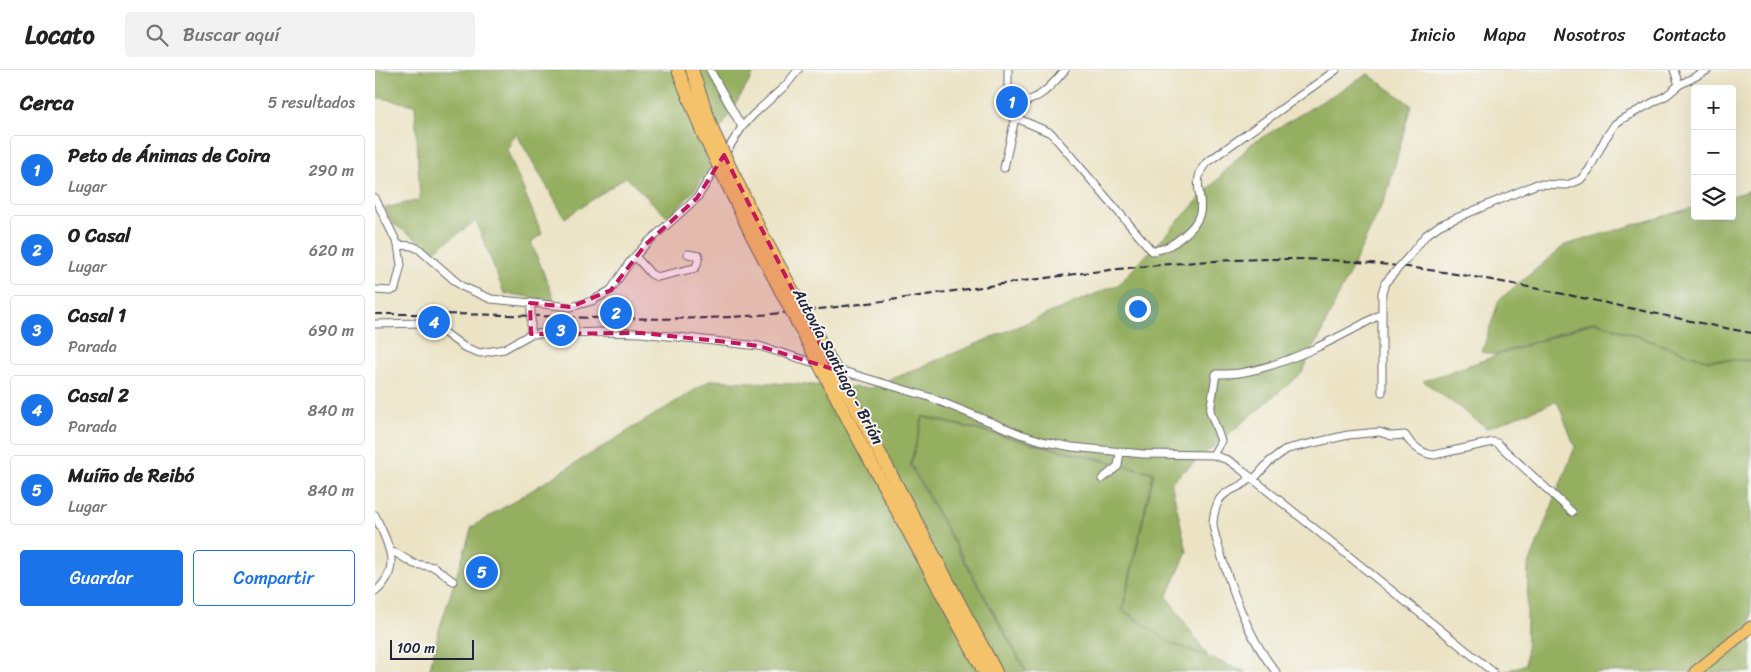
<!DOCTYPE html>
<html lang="es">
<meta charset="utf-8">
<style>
body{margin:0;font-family:Sriracha,sans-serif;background:#f2f2f2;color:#222}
.controls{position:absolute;right:15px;top:15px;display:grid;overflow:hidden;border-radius:5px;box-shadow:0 5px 20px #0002}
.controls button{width:45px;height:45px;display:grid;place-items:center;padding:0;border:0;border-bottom:1px solid #e0e0e0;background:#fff;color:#222;font:25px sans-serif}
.scale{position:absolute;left:15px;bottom:12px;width:84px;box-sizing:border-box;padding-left:5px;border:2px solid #22223b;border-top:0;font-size:14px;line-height:18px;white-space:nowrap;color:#22223b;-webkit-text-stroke:4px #f6f6f2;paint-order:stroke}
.you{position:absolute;left:762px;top:238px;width:18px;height:18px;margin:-12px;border:4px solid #fff;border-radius:50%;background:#1a73e8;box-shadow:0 0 0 8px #1a73e833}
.badge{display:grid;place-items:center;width:32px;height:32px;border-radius:50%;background:#1a73e8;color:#fff;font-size:16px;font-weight:700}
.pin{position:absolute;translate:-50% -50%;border:2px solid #fff;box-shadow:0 1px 5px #0006}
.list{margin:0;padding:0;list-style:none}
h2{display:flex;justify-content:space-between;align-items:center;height:65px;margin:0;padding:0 20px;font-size:21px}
h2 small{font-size:16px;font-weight:400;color:#767676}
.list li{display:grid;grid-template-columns:32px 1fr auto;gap:15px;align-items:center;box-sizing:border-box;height:70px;margin:0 10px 10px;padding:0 10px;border:1px solid #e0e0e0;border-radius:5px}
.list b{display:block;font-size:19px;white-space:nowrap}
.list p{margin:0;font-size:16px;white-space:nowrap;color:#767676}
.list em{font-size:16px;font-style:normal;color:#767676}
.actions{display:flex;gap:10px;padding:15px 20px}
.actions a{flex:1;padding:11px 0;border:1px solid #1a73e8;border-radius:5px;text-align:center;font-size:18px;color:#1a73e8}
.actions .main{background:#1a73e8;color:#fff}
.icon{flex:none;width:28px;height:28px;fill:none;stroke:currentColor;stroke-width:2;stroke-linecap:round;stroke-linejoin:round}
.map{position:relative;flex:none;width:1376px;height:602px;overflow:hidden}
header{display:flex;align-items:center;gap:30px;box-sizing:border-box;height:70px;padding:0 25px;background:#fff;border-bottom:1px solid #e0e0e0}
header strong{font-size:24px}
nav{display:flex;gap:28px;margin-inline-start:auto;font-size:18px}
.search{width:350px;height:45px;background:#f2f2f2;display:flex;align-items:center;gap:12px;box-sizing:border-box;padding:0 18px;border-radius:5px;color:#767676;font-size:19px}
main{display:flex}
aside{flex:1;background:#fff}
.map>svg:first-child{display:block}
</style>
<header>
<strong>Locato</strong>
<div class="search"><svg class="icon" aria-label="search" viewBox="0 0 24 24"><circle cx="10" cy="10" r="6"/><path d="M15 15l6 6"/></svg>Buscar aquí</div>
<nav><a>Inicio</a><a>Mapa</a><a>Nosotros</a><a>Contacto</a></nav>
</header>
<main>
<aside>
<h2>Cerca<small>5 resultados</small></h2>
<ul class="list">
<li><span class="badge">1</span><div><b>Peto de Ánimas de Coira</b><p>Lugar</p></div><em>290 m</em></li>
<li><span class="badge">2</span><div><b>O Casal</b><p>Lugar</p></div><em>620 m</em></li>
<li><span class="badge">3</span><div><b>Casal 1</b><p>Parada</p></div><em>690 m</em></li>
<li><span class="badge">4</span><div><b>Casal 2</b><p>Parada</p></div><em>840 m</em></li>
<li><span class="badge">5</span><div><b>Muíño de Reibó</b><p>Lugar</p></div><em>840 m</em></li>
</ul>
<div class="actions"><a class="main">Guardar</a><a>Compartir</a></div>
</aside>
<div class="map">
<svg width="1376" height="602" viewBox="0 0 1376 602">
<rect width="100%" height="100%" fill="#f6f6f2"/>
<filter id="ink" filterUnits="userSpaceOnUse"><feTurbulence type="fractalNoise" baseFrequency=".02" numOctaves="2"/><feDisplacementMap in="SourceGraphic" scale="10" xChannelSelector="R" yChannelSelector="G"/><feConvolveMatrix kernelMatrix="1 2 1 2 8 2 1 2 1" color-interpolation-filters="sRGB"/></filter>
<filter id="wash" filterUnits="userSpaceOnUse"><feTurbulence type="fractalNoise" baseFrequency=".0096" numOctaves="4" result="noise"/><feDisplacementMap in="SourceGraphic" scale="20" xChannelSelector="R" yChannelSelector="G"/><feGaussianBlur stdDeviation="1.12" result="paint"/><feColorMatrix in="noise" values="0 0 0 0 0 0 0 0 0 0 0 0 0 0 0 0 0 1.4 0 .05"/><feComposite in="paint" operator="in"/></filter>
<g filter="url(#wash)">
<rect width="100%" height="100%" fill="#ebe3c4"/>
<path fill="#95af61" stroke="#5c684e" d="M0,0h381l-51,85 4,12c-11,21 -24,35 -42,50l-41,-40 -61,41 -49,-85 -9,17 35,84 -11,8 24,59 -51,-8 -28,-72 -41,29 -42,-26 -8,-16 35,-8 -5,-95 -40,-8z
M993,4l43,31 -24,89 -85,179 -131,109 16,70 -20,45 41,59 -37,-13 -48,-33 31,-138 -231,-56 -13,49 116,207h-597l10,-42 33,-103 239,-147 160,8 248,-104 132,-140z
M1376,120v170h-45l-111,-39 -100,34 -13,-3 17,-52 66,-55 130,-38v9h37v-20z
M1220,252l111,38 45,1v311h-247l22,-8 2,-97 47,-120 -18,-46 -70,27 -64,-47z
M548,347l230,56 -31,137 49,33 75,29h-219l-116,-208z"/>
</g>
<g filter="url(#ink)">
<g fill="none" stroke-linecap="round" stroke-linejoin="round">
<g stroke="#68666b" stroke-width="9">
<path id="minor" d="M335,0l32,57
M633,0v20l6,27 37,16 101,118c13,-1 22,-7 31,-15 37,-30 1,-46 23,-73l130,-93
M1304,15l29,-15
M635,35c27,-3 38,-15 55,-35
M629,98l11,-50
M0,128l23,47 3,20 -6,24 -5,2 -15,-1
M23,175l14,1 7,3 42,37 30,13 80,8 21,-6 19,-11 18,-27 17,-19 51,-46 45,-71 11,-12 33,-30 12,-15
M1035,185l16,-20 14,-10 97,-41 30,1 13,-5 9,-10 16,-31 10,-15 7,-5 45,-24 12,-10 -5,-15
M260,186l16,18 6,3 38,-9 2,-3 2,-9 -11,-2
M0,254l49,-1 10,2 30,22 16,6 24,-4 27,-15 71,-2 39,1 118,13 59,18
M461,299l93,28 91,37 26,8 26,5 71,7 70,1 15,5 10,7 255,205
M1007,322v-99l3,-10
M838,385l8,-14 -11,-30 6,-37c8,0 16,0 23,-1 47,-7 101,-36 142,-59
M876,407c-8,12 -26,11 -33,25 -3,7 -5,15 -5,22 1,11 6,23 9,34 12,39 28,82 54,114
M727,409l16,-13 2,-15
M879,409l15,-17 18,-13 61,-14 31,-3 13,4 13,-1c6,10 17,19 29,20l59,-13 4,1 75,69
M0,445c12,27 29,53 0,77
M16,482l5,1 18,11 20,3 19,14"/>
</g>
<g stroke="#68666b" stroke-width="13">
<path id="trunk" d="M1320,602l56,-45"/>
</g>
<g stroke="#68666b" stroke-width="14">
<path id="motorway" d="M303,0l25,64
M317,0l21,61
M490,355l131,247
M478,359l131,243"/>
</g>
<use href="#minor" stroke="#fff" stroke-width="7"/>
<use href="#trunk" stroke="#f4c26a" stroke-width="11"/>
<use href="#motorway" stroke="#f4c26a" stroke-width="12"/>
<path stroke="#22223b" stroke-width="2" stroke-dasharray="8 4" stroke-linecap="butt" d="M0,244c44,0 88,0 132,1 88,3 177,7 265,-1 171,-16 339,-55 512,-55 159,0 312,45 467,74"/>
<g stroke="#68666b" stroke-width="9" stroke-linecap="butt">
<path id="minor-bridge" d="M1010,213l25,-28
M156,238v26"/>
</g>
<g stroke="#68666b" stroke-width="14" stroke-linecap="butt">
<path id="motorway-bridge" d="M338,61l47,99 105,195
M328,64l48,100 102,195"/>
</g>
<use href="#minor-bridge" stroke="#fff" stroke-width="7"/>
<use href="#motorway-bridge" stroke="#f4c26a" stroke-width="12"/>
</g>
</g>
<path fill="#c2185b" fill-opacity="0.2" stroke="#c2185b" stroke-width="4" stroke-dasharray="10 6" stroke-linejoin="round" d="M349,85l109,214 -74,-23 -41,-5 -77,-8 -110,1 -1,-31 41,4 40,-17 35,-46 51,-46z"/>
<g text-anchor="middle" stroke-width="4" stroke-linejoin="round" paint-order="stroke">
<g font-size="16" fill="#22223b" stroke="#f6f6f2">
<text transform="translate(464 296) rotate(62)" y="6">Autovía Santiago - Brión</text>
</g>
</g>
</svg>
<div class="controls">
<button>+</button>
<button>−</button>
<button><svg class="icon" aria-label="layers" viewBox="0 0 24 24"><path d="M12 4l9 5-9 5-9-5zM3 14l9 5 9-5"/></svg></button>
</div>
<div class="scale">100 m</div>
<div class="you"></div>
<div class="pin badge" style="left:637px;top:32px">1</div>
<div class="pin badge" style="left:241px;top:243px">2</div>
<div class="pin badge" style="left:186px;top:260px">3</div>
<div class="pin badge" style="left:59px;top:252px">4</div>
<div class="pin badge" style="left:107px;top:502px">5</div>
</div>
</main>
